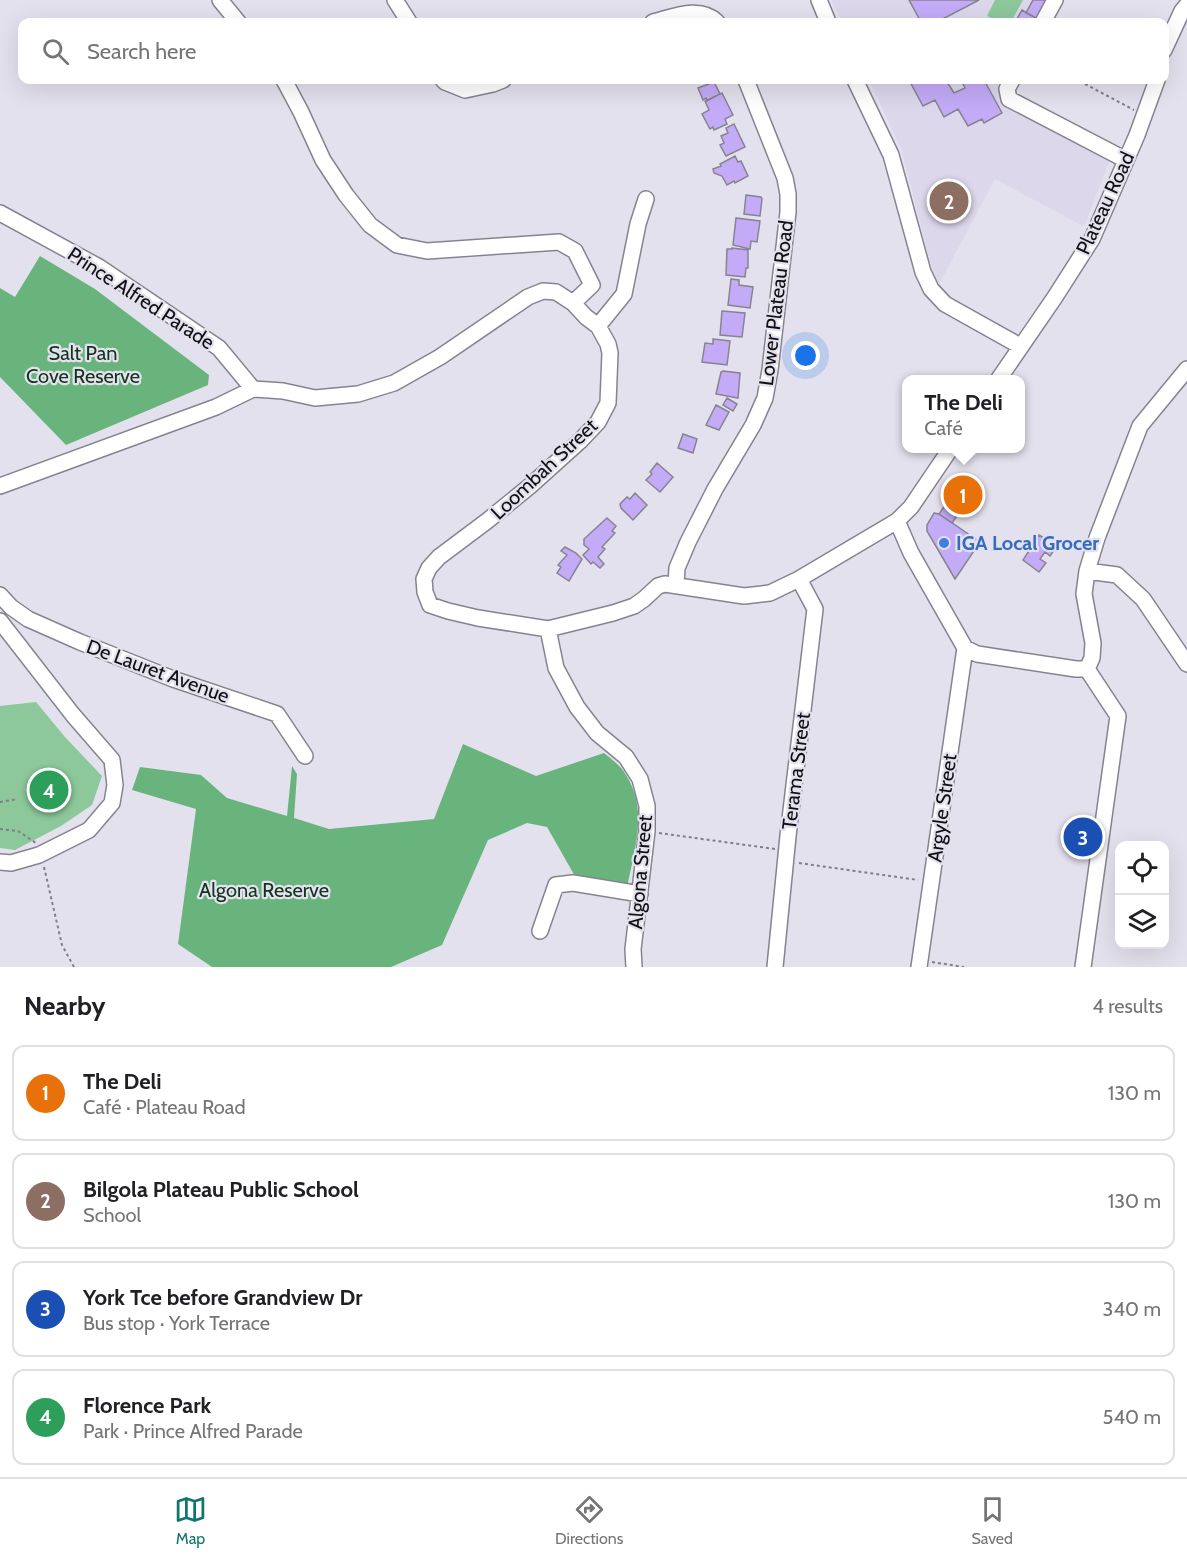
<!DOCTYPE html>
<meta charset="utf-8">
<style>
body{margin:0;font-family:Cabin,sans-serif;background:#f6f6f6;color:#202124}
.controls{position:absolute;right:18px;bottom:18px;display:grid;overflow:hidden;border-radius:12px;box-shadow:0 6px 24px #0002}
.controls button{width:54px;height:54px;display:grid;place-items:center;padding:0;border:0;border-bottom:2px solid #e0e0e0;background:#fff;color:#202124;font:30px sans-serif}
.you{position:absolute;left:806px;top:356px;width:21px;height:21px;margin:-15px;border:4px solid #fff;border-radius:50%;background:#1a73e8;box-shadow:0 0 0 9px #1a73e833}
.badge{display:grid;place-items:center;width:39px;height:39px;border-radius:50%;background:#0f766e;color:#fff;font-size:20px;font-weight:700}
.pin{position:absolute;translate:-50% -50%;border:3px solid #fff;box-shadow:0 2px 6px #0006}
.popup{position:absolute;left:902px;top:375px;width:123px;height:78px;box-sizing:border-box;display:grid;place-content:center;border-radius:12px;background:#fff;filter:drop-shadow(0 2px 4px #0005);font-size:20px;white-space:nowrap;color:#757577}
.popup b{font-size:22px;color:#202124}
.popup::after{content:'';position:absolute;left:50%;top:100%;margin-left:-12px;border:12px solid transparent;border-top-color:#fff}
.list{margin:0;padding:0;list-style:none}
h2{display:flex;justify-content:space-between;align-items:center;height:78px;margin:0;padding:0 24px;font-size:26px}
h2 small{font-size:20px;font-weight:400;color:#757577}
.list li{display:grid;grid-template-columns:39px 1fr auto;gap:18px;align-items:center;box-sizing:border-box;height:96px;margin:0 12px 12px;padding:0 12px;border:2px solid #e0e0e0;border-radius:12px}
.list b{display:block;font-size:22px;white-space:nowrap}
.list p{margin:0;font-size:20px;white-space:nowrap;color:#757577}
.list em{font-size:20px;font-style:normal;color:#757577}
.icon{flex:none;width:33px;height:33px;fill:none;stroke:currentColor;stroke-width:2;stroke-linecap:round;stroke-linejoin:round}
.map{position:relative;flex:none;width:1187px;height:967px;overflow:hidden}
.search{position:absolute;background:#fff;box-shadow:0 6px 24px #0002;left:18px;right:18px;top:18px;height:66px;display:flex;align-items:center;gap:15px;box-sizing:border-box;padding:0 21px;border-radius:12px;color:#757577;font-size:22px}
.sheet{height:510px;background:#fff}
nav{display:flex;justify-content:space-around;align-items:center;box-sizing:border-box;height:84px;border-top:2px solid #e0e0e0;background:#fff;font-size:16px;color:#757577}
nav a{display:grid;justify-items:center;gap:3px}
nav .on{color:#0f766e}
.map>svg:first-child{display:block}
</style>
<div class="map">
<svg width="1187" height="967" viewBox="0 0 1187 967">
<rect width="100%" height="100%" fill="#e4e1ee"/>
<path fill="#ddd7ec" d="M831,0h219l-12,22h-196z
M869,80h139l-7,14 110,63 -25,65 -3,4 -88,-47 -58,109 -36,-140z"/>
<path fill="#8cc89a" d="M995,0h28l-12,22h-11l-13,-6z
M36,702l29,35 37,39 -10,29 -31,21 -46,24 -15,-2v-142z"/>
<path fill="#69b47d" d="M40,256l55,33 114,86 -1,10 -142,60 -66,-68v-89l15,9z
M463,744l73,32 68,-23c6,5 13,10 18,16 28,38 13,76 5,119l-51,-10 -29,-51 -20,-4 -39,17 -46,105 -51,22h-179l-34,-23 18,-135 -64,-19 8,-23 61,8 26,23 60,18 5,-50 5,8 -3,44 35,11 105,-10z"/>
<path fill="#c3abf8" stroke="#878490" stroke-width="1.5" d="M909,0h70l-42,22h-16z
M1033,0h15l-10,19 -12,-6z
M1022,10l14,8 -2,4h-19z
M909,80h22l2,3 6,-3h7l8,13 11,-5 -4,-8h23l18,33 -18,10 -2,-4 -14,7 -10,-17 -14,8 -9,-17 -12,6z
M714,82l6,12 -13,7 -1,-3 -3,2 -5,-12z
M722,93l11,22 -8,4 2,5 -13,6 -1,-3 -3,2 -8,-15 7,-4 -4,-9z
M734,124l11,23 -19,9 -6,-11 4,-2 -3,-7 7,-3 -2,-5z
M735,156l3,6 3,-1 7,15 -13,7 -1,-2 -7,4 -5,-9 -8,-3 -1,-4 8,-3 -1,-2z
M746,195l15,2 1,2 -2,17 -16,-2z
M736,218l24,3 -3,21 -6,-1 -1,8 -17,-4z
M732,248l16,2v18h-2l-1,9 -19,-2 1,-26h5z
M731,279l8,1v5l14,2 -3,21 -22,-3z
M722,311l23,2 -3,24 -22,-2z
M713,339l17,2 -3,24 -25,-3 3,-19 8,1z
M723,371l17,2 -2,25 -22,-4 5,-22z
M727,398l10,6 -4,7 -10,-6z
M716,405l13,7 -10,18 -13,-5z
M683,434l14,5 -4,14 -15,-5z
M657,463l16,14 -13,15 -14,-12 6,-6 -2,-2z
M961,482l16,10 -11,17 -16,-11z
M635,493l12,12 -14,15 -12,-12 -1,-4 7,-7 3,2z
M950,498l13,9 -11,16 -13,-9z
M934,513l5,1 41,28 -25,37 -28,-48v-6z
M607,518l9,8 -4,5 3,2 -13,14 3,2 -7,8 6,7 -4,4 -7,-6 -2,2 -8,-9 6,-6 -5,-4v-6z
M1039,535l18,11 -7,10 -5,-4 -5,7 6,4 -7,9 -16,-12z
M565,547l11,6 6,6 -13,22 -12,-8 4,-6 -3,-2 9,-10 -6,-4z"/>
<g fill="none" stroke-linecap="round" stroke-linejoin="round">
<g stroke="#86838f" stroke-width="18">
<path id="minor" d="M220,0l18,22
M395,0l14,22
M819,0l9,22
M653,22c20,-5 47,-17 64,0
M1043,22l12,-22
M1164,50l18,-39 5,-6
M284,80l17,32 22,48 23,35 24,30 27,20 30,6 132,-9 16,9 17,34 -19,18
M443,80l2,2 20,8 28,-6 10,-4
M855,80l36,75 32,117 8,17 14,15 75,42
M1012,80l-5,9 2,10 117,61
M0,213l99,54 120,81 34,41
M598,326l26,-32 14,-70 8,-25
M998,380l57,-83 37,-58 45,-104 20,-55
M0,486l216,-79 37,-18 30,2 32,7 43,-4 36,-11 46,-26 88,-60 15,-6 13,1 17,11 13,14 12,9 10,18 2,9 -2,50 -10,19 -18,19 -50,45 -43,35 -48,36 -10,11 -5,11 1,13 5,13 18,6 30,7 70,11 65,-16 21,-7 10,-7 14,-13 7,-2 79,12 26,-3 29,-14 98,-58 14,-14 40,-59
M897,521l14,32 54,95 12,6 99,15h11
M1087,571l30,4 26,24 44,65
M676,585l1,-17 11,-26 27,-53 38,-64 12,-27 5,-28 18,-158v-18l-3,-16 -39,-98
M0,595l11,12 17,12 52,23 93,37 104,35 28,42
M0,621l73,94 39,45 3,25 -3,18 -23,27 -50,25 -28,8 -11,-1
M548,629l8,39 21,39 20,26 29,24 14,22 7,27v25l-14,118 1,18
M1087,669l5,-11 1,-15 -9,-49 3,-23 10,-33 43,-112 47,-57
M540,931l16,-46 17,-2 67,11
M775,967l13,-131 27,-227 -16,-30
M919,967l46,-319
M1083,967l35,-251 -31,-47"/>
</g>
<path stroke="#817e87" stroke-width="2" stroke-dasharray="3 3" stroke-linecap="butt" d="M1085,84l49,26
M0,802l17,-3
M0,829l18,2 18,12
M659,833l116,16
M799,863l119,17
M44,867l18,78 12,22
M932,962l32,5"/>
<use href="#minor" stroke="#fff" stroke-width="15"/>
</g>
<circle fill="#3f7fe0" stroke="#e4e1ee" stroke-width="2" cx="944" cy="543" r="6"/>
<g text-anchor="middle" stroke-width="4.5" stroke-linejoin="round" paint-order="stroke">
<g font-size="20" fill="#110f14" stroke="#e4e1ee">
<text transform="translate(1105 203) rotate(-65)" y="7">Plateau Road</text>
<text transform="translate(141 298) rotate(33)" y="7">Prince Alfred Parade</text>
<text transform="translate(776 303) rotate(-83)" y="7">Lower Plateau Road</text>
<text transform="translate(544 469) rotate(-43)" y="7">Loombah Street</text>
<text transform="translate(158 671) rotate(20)" y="7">De Lauret Avenue</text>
<text transform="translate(796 771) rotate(-83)" y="7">Terama Street</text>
<text transform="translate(942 808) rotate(-82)" y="7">Argyle Street</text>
<text transform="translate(640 872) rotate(-85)" y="7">Algona Street</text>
</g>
<g font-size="20" fill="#12331c" stroke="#e4e1ee">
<text x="83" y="360">Salt Pan<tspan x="83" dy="23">Cove Reserve</tspan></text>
<text x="264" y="897">Algona Reserve</text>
</g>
<g font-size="20" font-weight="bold" fill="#366cbe" stroke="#e4e1ee" text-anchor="start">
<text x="956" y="550">IGA Local Grocer</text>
</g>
</g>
</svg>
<div class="controls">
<button><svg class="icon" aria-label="locate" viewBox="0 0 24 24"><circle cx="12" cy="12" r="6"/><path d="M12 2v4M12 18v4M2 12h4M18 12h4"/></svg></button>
<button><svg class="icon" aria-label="layers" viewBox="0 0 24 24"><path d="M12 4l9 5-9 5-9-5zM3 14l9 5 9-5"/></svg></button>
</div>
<div class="you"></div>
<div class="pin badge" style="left:963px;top:495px;background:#e8710a">1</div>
<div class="popup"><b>The Deli</b>Café</div>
<div class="pin badge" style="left:949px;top:201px;background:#8d6e63">2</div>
<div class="pin badge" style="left:1083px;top:837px;background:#1a4fb4">3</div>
<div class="pin badge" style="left:49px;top:790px;background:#2e9e5b">4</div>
<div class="search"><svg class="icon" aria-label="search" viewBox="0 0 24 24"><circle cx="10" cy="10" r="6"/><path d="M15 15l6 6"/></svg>Search here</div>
</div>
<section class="sheet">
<h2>Nearby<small>4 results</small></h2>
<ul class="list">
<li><span class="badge" style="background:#e8710a">1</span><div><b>The Deli</b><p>Café · Plateau Road</p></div><em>130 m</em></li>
<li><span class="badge" style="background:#8d6e63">2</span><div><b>Bilgola Plateau Public School</b><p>School</p></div><em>130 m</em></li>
<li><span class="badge" style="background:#1a4fb4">3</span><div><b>York Tce before Grandview Dr</b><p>Bus stop · York Terrace</p></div><em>340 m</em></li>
<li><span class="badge" style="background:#2e9e5b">4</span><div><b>Florence Park</b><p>Park · Prince Alfred Parade</p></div><em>540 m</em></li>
</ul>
</section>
<nav>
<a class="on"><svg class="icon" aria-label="map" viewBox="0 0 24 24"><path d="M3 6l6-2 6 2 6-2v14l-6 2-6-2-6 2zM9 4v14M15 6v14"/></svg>Map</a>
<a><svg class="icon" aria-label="directions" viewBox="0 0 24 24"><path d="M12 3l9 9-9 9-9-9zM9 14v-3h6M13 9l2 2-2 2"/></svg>Directions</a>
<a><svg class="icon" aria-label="saved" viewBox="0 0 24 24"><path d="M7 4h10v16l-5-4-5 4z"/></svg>Saved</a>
</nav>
